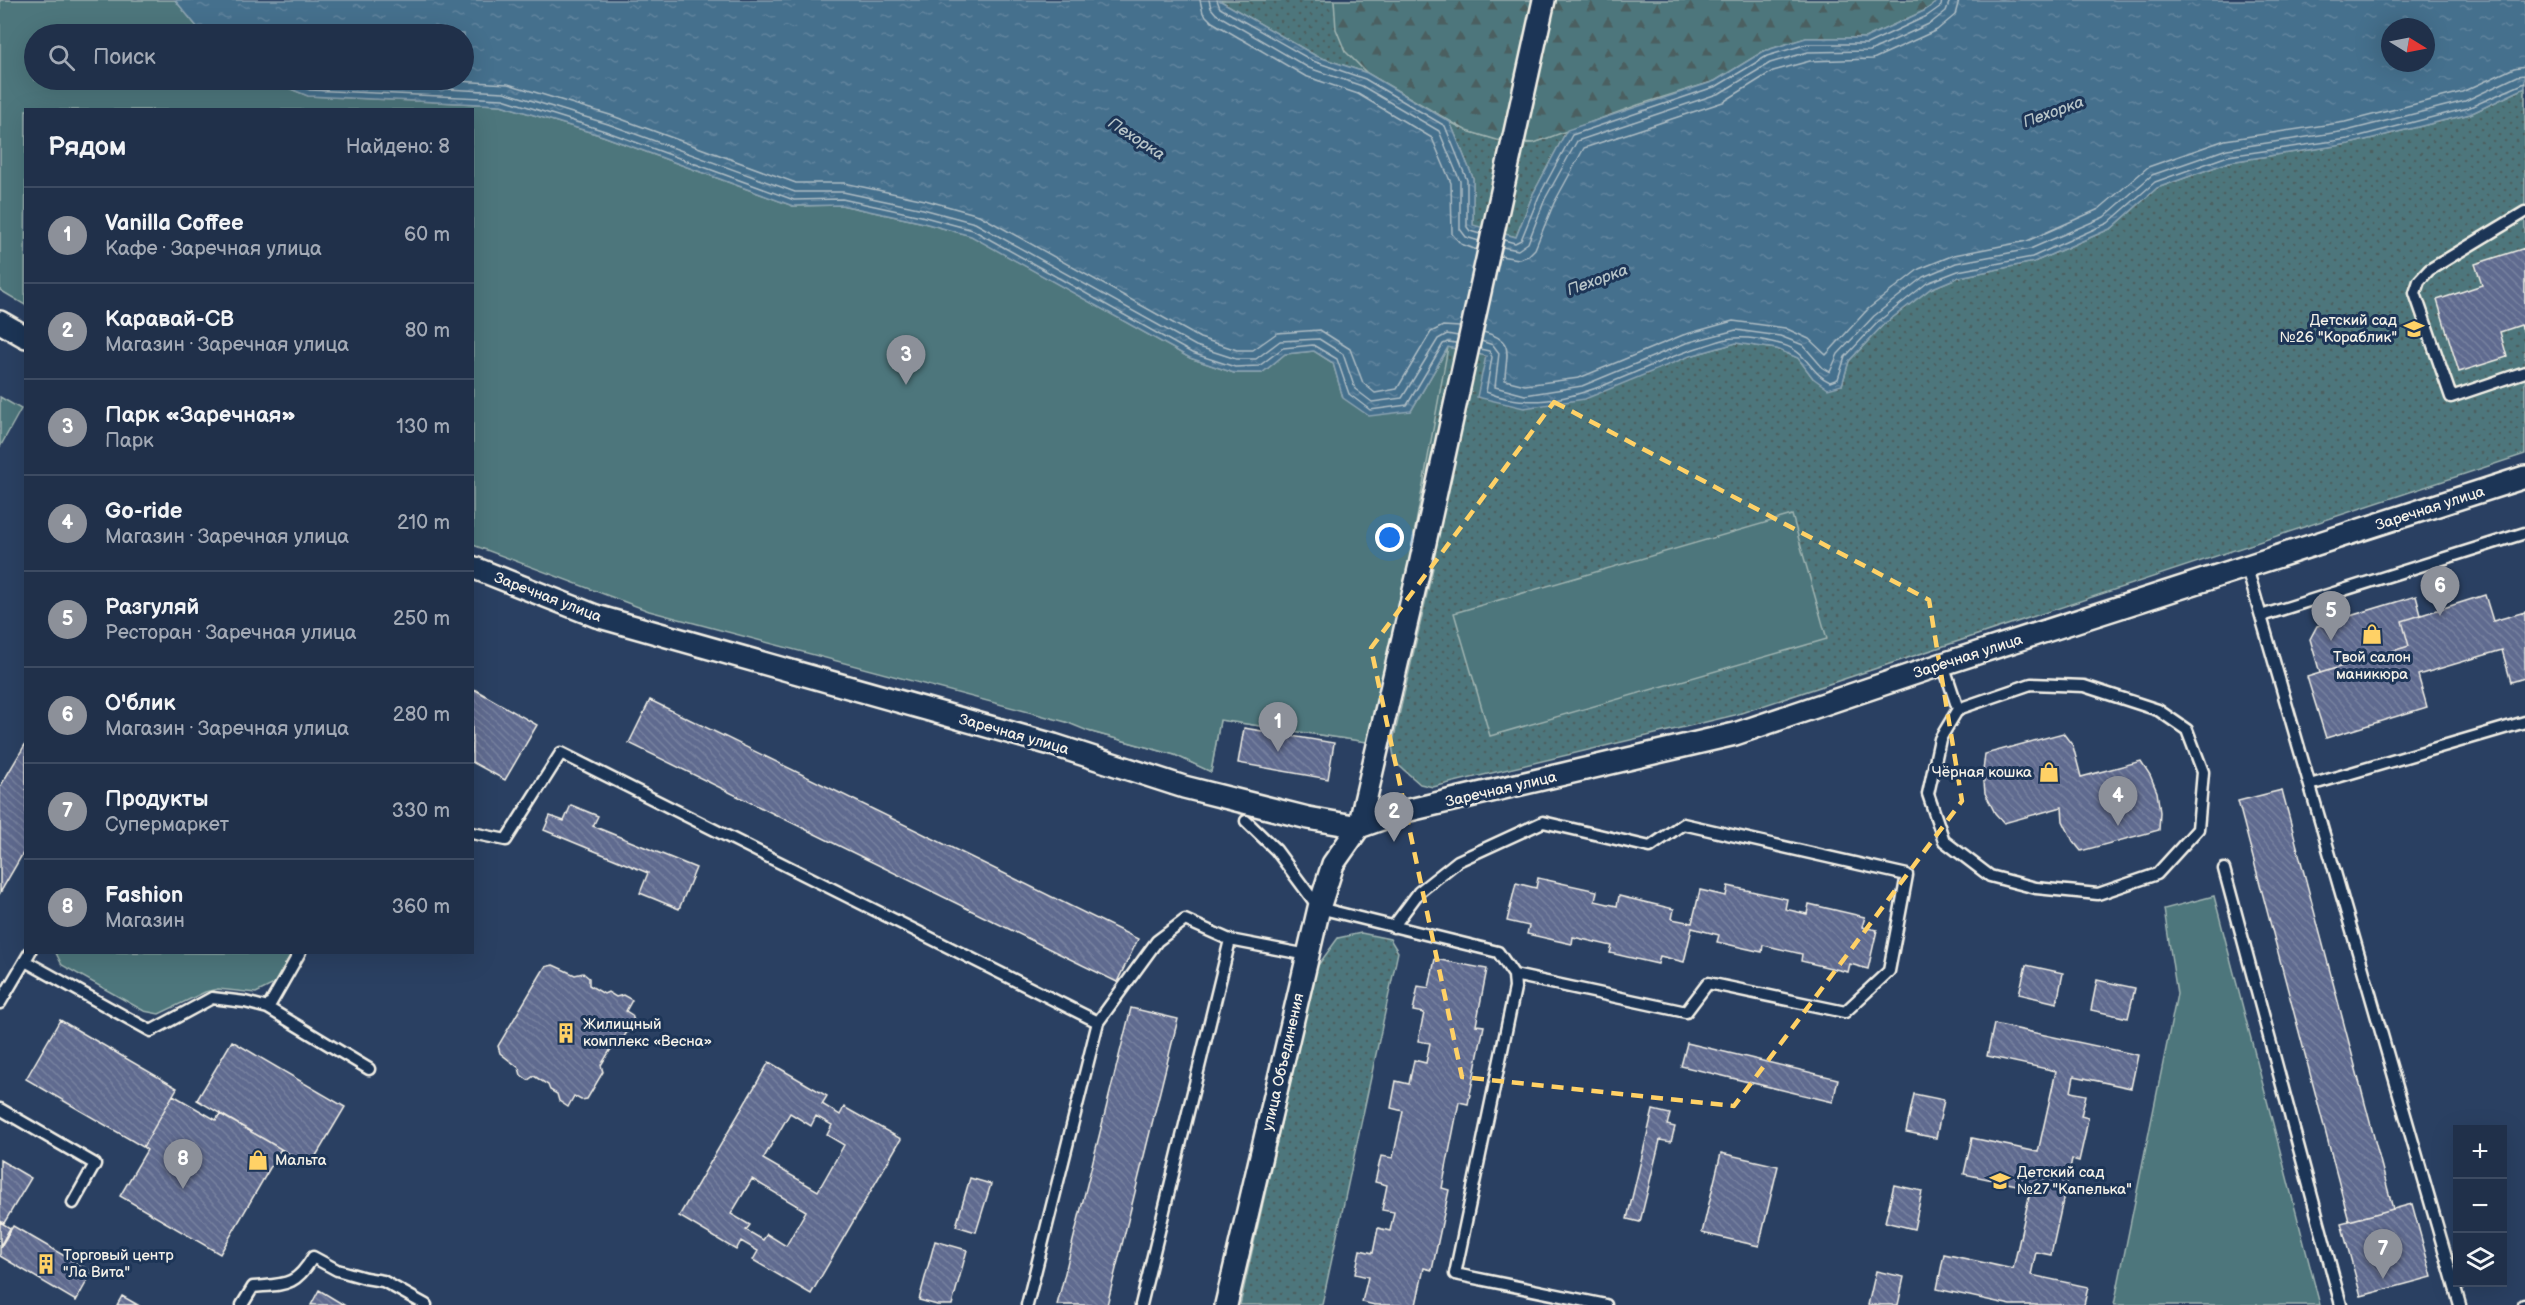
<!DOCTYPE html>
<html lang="ru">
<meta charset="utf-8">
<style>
body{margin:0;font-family:"Balsamiq Sans",sans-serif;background:#2d3c54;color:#f1f3f6}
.controls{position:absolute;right:18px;bottom:18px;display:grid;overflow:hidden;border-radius:0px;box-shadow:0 6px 24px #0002}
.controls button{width:54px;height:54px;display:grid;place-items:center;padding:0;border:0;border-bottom:2px solid #3d4b62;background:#20304a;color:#f1f3f6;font:30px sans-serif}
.compass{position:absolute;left:2381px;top:18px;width:54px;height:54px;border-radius:50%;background:#20304a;box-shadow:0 6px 24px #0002;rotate:100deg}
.you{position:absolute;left:1390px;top:538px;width:21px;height:21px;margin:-15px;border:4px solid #fff;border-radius:50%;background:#1a73e8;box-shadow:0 0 0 9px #1a73e833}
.badge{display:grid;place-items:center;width:39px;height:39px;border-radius:50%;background:#8c9099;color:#fff;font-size:20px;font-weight:700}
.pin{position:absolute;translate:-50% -50px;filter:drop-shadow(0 2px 3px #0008)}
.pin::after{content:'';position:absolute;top:32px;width:21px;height:18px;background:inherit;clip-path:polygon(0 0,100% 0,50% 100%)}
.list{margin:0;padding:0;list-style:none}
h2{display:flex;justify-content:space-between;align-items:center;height:78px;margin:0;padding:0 24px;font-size:26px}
h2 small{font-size:20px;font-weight:400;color:#a2a9b5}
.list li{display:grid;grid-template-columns:39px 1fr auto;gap:18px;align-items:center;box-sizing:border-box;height:96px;padding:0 24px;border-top:2px solid #3d4b62}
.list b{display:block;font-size:22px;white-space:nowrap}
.list p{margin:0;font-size:20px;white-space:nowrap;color:#a2a9b5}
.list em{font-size:20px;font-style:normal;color:#a2a9b5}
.icon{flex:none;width:33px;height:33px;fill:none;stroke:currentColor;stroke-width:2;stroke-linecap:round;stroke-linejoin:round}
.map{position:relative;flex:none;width:2525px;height:1305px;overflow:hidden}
.search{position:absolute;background:#20304a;box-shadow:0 6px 24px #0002;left:24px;top:24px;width:450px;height:66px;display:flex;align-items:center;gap:15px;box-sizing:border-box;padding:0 21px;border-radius:33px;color:#a2a9b5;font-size:22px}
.panel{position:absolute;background:#20304a;box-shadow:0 6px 24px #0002;left:24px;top:108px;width:450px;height:846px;border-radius:0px}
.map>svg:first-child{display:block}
</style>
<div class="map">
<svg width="2525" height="1305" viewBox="0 0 2525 1305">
<defs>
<pattern id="grass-dots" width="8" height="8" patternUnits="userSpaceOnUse" patternTransform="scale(1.5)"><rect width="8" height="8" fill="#4d767b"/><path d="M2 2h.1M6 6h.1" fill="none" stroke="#4b5f60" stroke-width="1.8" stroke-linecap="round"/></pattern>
<pattern id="forest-firs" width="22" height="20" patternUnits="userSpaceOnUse" patternTransform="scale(1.5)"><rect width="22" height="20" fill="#4d767b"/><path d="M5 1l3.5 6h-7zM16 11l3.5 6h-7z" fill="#4b5f60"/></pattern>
<pattern id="water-ripples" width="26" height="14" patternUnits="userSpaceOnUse" patternTransform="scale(1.5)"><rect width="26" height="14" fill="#456f8d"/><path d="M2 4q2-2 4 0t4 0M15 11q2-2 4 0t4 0" fill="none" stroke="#60849d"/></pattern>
<pattern id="building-back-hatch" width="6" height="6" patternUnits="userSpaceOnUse" patternTransform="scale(1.5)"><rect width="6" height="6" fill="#5f6b8f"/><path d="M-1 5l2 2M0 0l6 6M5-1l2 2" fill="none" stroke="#77819f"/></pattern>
</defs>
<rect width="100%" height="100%" fill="#2a4062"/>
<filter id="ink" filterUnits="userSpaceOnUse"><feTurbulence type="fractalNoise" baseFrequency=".0167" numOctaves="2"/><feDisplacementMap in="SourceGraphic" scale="12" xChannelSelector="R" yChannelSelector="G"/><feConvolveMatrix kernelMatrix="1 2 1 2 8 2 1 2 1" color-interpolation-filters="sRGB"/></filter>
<g filter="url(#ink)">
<path fill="url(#grass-dots)" stroke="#a0b4b2" stroke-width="1.5" d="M1219,0h115c4,39 5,45 33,73l-51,-17z
M2525,88v366l-790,261 -302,72 -13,-3 -25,-22 -3,-16 41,-178 -24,-6 -42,180 -147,-22 -9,52 -36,-17 -87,-24h30l330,-384 39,9h203l46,-13 41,6 21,9 15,20 29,7 7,-24 34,-36 47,-36 29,-12 75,-15 78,-34 45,-40 72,-26 120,-18 121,-30z
M1450,122c20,11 64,26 86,20 11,-3 21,-8 31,-12l-34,64 -17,43 -43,-11v-48z
M1361,933l29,6 8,13 -76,353h-82l76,-337 22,-30z"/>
<path fill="url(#forest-firs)" stroke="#a0b4b2" stroke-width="1.5" d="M1334,0h606l-16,11 -59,27h-59l-42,13 -49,30 -77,24 -104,38 -37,-3 -30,-9 -100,-58 -22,-22 -9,-22z"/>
<path fill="#4d767b" stroke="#a0b4b2" stroke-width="1.5" d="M0,0h175l28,34h-169v46h235l39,16 193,9 102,31 190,70 48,-1 79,17 52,14 218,122 44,15h28l23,-19 29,-3 19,12 10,34 68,14 37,-64 -39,215 -42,180 -147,-22 -9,52 -36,-17 -87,-24 -22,-9 -417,-111 -176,-66 -1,-435h-446l-1,195 -25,-15z
M0,397l21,12 -21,38z
M1792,515l35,124 -337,97 -36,-123z
M2214,896l106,409h-206l63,-311 -13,-85z
M56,953v-1l236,1 -18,31 -18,9 -38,-4 -13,3 -46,22 -15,-3 -82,-46z"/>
<path fill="url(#water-ripples)" stroke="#8ba3b1" stroke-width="1.5" fill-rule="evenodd" d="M175,0h1044l97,56 51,17 83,49 23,56v47l43,12 17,-43 34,-64 148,-49 49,-30 42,-13h59l59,-27 16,-11h585v88l-55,26 -121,30 -120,18 -72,26 -45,40 -78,34 -75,15 -29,12 -47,36 -34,36 -7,24 -14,4 -15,-11 -15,-20 -21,-9 -41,-6 -46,13 -105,43 -61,9 -47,-11 9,-41 -38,-9 -37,64 -42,5 -26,-18 -10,-35 -19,-12 -29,3 -23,19h-28l-44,-15 -219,-122 -51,-14 -79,-17 -48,1 -190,-70 -102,-31 -193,-9 -39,-16h195v-46h-261zM2390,27h36v36h-36z"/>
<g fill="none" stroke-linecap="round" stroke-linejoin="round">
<path stroke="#aebdc4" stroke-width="1.5" d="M1200,0l3,13 9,9 93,54 53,18 74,44 19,45 1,51 9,10 16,6
M1209,0l2,8 5,6 93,54 53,18 77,45 21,50v48l6,8 13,4
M1217,0l3,8 93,53 52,18 80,47 22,54v47l3,4 10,3
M284,80l26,10 193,9 102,32 189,69 48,-1 79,17 52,14 219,123 43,14 24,-1 24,-18 30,-3 24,14 12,35 21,16 37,-5 36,-61 5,-2 8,1
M304,80l7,2 193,10 104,32 187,68h48l80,17 52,14 221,123 40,13h20l24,-18 39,-2 24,15 12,35 17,13 30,-4 36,-59 9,-5 11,2
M440,80l68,4 102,31 186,68h48l81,17 54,15 221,123 37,12h16l24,-17 43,-3 30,19 13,34 12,10 22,-4 34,-57 12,-6 17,1
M1504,240l11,3 6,-3 18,-44 33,-61 145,-49 50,-30 40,-12h60l60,-28 14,-10 1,-6
M1502,247l16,3 10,-7 17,-44 32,-58 143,-48 50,-30 38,-11 62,-1 61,-28 15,-12 4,-11
M1500,256l19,3 9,-3 7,-7 19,-46 30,-55 139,-46 50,-31 37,-10 63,-2 64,-29 18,-15 4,-15
M1483,332c34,8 22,24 22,48l20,5 54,-7 104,-43 50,-14 52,7 24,11 17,16 42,-46 51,-40 35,-14 73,-14 72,-32 49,-42 77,-27 120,-18 117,-30 52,-24 11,-2
M1481,341l12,4 6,8 -4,34 30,8 57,-9 104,-43 50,-13 44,6 23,9 20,23 7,4 8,-18 36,-38 49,-39 33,-14 74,-14 74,-32 48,-42 75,-26 119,-18 119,-30 53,-25 7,-1
M1480,349l9,2 3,6 -6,35c75,31 148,-27 218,-46 10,-3 21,-8 31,-8 13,-1 29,2 41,5 32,6 32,29 54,39l8,-3 7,-22 34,-36 48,-38 31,-12 74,-14 76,-34 47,-41 73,-26 120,-17 120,-31 57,-25"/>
</g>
<path fill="url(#building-back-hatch)" stroke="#f4f1e8" stroke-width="1.5" fill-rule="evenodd" d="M2525,248v88l-4,-11 -21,7 7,25 -48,15 -22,-72 45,-15 -7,-21z
M2485,595l8,26 32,-9v66l-14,4 -9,-32 -84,25 9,32 -101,31 -19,-61 102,-31 -7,-25z
M2416,596l5,19 -19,6 7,25 -89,27 -10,-34 7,-13z
M472,688l65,37 -32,55 -33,-18z
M650,700l488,239 -21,43 -488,-239z
M1244,728l90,15 -6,36 -90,-16z
M2063,733l10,13 8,31 60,-16 9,14 7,17 3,20 -1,18 -78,21 -8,-10 -10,-20 -1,-14 -58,16 -9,-10 -10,-20 -2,-22 2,-17z
M26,743v105l-26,45v-106z
M2282,790l111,419 -44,12 -111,-420z
M571,805l27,11 -5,10 103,42 -17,41 -39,-16 8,-20 -104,-43 6,-14 14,5z
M1538,878l59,13 -2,10 22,5 2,-10 55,13 -2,10 20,4 8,-33 26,6 2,-10 59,13 -2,10 22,5 2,-10 56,13 -3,10 15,3 -9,39 -18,-5 -2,8 -47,-11 1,-7 -39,-9 -1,7 -45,-10 2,-7 -27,-7 -8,34 -24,-6 -2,8 -48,-11 2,-7 -39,-9 -1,7 -45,-10 2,-8 -22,-5 9,-38 20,5z
M1435,959l52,10 -11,56 8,1 -16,78 -9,-2 -17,86 7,2 -17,80 -8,-2 -8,37h-41l-13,-3 6,-25 -13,-3 5,-24 13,3 5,-25 12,3 4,-19 -12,-2 5,-25 -12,-3 6,-26 12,2 10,-47 -12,-3 5,-27 13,3 5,-24 12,3 4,-20 -12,-2 6,-28 -11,-2 5,-25 11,2z
M553,965l22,10 8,-2 6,5v7l15,9 4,-2 8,5 7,-2 9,5 -6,11 6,4 2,6 -17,27 -6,1 -10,16 2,7 -16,27 -6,1 -7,-4 -6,11 -9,-6 -2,-7 -7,-4 -2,-5 -14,-9 -6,4 -7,-5 -2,-7 -19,-15 -2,-7 47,-79z
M2026,965l37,8 -6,30 -38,-9z
M2097,980l38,8 -7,30 -37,-8z
M1131,1008l47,11 -71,286h-50z
M60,1020l117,68 -34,59 -117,-68z
M1994,1024l144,31 -7,33 -57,-12 -3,16 15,3 -5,21 7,2 -3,17 -6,26 -7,-2 -21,96 -15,-3 -5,23 57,12 -4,18h-73l-74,-16 7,-35 69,15 18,-81 -67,-14 8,-36 66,14 18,-81 -69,-15z
M232,1041l113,66 -35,59 -113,-66z
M1687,1043l151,36 -5,23 -152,-36z
M769,1062l58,34 -5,8 18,11 4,-8 57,32 -90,155 -58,-34 5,-9 -17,-10 -5,9 -57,-34zM790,1113l21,13 5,-10 16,9 -5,10 17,10 -26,46 -55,-32zM752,1179l54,32 -20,35 -19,-12 -4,6 -17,-10 4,-5 -19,-11z
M1914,1094l30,6 -8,38 -30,-6z
M173,1095l43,25 4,-6 61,35 -61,105 -100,-58 27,-46 -4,-3z
M1653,1110l17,4 -3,11 8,2 -4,15 -11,-2 -20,82 -13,-3z
M1721,1153l57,13 -19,80 -57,-13z
M0,1160l31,18 -27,45 -4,-2z
M970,1178l21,6 -15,48 -20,-6z
M1894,1185l28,6 -8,38 -29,-7z
M2412,1204l20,73 -71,19 -20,-73z
M0,1222l10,6 -10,18z
M13,1226l79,46 -16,29 -76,-45v-8z
M935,1241l32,9 -15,55h-15l-18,-5z
M1876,1271l28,6 -6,28h-30z
M319,1290l25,15h-33z
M122,1296l16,9h-21z"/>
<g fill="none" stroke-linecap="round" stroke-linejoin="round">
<g stroke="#f4f1e8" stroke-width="15">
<path id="lane" d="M2525,212l-96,58 -10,11 -4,12 36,104 74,-25
M2247,568l213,737
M2261,616l264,-83
M1943,664l15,45
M2031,684l53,2 74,24 29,20 16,42 -5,57 -41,45 -59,20 -62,-6 -46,-12 -46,-35 -16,-47 12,-55 18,-30z
M2310,785l215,-63
M1246,821l30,29 43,58 179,44 16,23 1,13 -60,286 151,31
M472,833l34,7 55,-87 537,269 59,-81 28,-21 45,20 78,15
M2224,869l117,436
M1393,927l26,-35 39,-31 85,-39 107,25 33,-23 224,51 -18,96 -44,41 -137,-29 -22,29 -172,-37
M25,961l126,70 61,-33 33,4 23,6 101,61
M0,1003l30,-51
M268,1008l32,-56
M0,1109l95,55 -22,39
M242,1305l11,-18c32,-3 42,0 60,-30l24,13 28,8 18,3 43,24
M1027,1305l71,-283
M1141,1305l89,-365
M2524,1305h1"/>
</g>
<g stroke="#f4f1e8" stroke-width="26">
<path id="street" d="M0,322l26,15
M472,567l124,49 458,129 130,42 124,31 51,9 42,-15 334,-78 208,-70 582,-187
M1226,1305l93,-397 14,-44 26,-37 61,-262 124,-565"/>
</g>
<use href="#lane" stroke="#1d3557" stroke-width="10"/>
<use href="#street" stroke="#1d3557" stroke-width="21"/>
</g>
</g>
<path fill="none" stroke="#ffd166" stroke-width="4.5" stroke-dasharray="12 8" stroke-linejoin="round" d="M1554,402l375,198 33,201 -228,305 -272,-29 -91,-429z"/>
<defs>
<g id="school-bare" transform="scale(1.62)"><path d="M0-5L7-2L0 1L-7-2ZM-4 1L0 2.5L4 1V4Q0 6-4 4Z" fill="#ffd166" stroke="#1d3557" stroke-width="2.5" paint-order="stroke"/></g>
<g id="shop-bare" transform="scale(1.62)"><path d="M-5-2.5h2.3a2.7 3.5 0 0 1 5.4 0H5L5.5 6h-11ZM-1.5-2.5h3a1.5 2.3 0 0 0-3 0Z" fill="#ffd166" stroke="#1d3557" stroke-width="2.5" paint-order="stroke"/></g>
<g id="building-bare" transform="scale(1.62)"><path d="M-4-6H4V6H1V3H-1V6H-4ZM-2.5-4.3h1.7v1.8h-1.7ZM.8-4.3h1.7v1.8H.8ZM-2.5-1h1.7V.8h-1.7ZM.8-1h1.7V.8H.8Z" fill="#ffd166" stroke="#1d3557" stroke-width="2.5" paint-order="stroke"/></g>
</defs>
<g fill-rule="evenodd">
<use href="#school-bare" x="2414" y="329"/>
<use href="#shop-bare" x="2372" y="634"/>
<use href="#shop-bare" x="2049" y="772"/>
<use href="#building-bare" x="566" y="1033"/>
<use href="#shop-bare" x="258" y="1160"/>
<use href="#school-bare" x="2000" y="1181"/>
<use href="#building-bare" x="46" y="1264"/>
</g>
<g text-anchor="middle" stroke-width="6" stroke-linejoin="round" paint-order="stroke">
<g font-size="15" fill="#f4f1e8" stroke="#1d3557" text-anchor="start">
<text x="2397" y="325" text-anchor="end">Детский сад<tspan x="2397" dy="17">№26 "Кораблик"</tspan></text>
<text x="2372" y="662" text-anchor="middle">Твой салон<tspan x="2372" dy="17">маникюра</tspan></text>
<text x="2032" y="777" text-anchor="end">Чёрная кошка</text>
<text x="583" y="1029">Жилищный<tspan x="583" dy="17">комплекс «Весна»</tspan></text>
<text x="275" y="1165">Мальта</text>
<text x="2017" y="1177">Детский сад<tspan x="2017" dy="17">№27 "Капелька"</tspan></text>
<text x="63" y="1260">Торговый центр<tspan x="63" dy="17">"Ла Вита"</tspan></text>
</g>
<g font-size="15" fill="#f4f1e8" stroke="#1d3557">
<text transform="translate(2430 508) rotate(-18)" y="5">Заречная улица</text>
<text transform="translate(548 597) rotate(21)" y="5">Заречная улица</text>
<text transform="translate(1968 656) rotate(-18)" y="5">Заречная улица</text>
<text transform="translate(1014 734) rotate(16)" y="5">Заречная улица</text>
<text transform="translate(1501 789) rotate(-13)" y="5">Заречная улица</text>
<text transform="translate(1283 1062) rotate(-77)" y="5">улица Объединения</text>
</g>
<g font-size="16" font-style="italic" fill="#b7c4c8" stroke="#1d3557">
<text transform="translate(2053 111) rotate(-20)" y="6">Пехорка</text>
<text transform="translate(1137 138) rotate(33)" y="6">Пехорка</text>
<text transform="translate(1597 279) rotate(-20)" y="6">Пехорка</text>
</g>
</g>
</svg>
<div class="controls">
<button>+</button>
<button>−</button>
<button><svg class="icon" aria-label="layers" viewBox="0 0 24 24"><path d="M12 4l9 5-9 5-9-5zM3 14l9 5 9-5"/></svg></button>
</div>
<svg class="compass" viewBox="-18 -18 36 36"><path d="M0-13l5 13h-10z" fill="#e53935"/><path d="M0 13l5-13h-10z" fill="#a2a9b5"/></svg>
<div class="you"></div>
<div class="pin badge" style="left:1278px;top:752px">1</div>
<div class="pin badge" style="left:1394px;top:842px">2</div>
<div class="pin badge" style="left:906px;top:385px">3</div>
<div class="pin badge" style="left:2118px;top:826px">4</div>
<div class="pin badge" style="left:2331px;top:641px">5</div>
<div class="pin badge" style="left:2440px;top:616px">6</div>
<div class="pin badge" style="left:2383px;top:1279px">7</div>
<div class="pin badge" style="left:183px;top:1189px">8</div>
<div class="search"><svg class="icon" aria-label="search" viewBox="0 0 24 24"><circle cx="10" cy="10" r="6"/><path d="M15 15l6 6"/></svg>Поиск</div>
<section class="panel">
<h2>Рядом<small>Найдено: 8</small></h2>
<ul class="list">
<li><span class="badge">1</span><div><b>Vanilla Coffee</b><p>Кафе · Заречная улица</p></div><em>60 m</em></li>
<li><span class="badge">2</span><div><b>Каравай-СВ</b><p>Магазин · Заречная улица</p></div><em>80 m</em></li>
<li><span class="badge">3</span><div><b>Парк «Заречная»</b><p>Парк</p></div><em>130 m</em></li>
<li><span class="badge">4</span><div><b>Go-ride</b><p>Магазин · Заречная улица</p></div><em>210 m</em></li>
<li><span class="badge">5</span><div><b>Разгуляй</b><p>Ресторан · Заречная улица</p></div><em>250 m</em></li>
<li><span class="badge">6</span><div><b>О'блик</b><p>Магазин · Заречная улица</p></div><em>280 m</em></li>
<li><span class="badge">7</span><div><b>Продукты</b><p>Супермаркет</p></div><em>330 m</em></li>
<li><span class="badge">8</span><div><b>Fashion</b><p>Магазин</p></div><em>360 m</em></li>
</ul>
</section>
</div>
